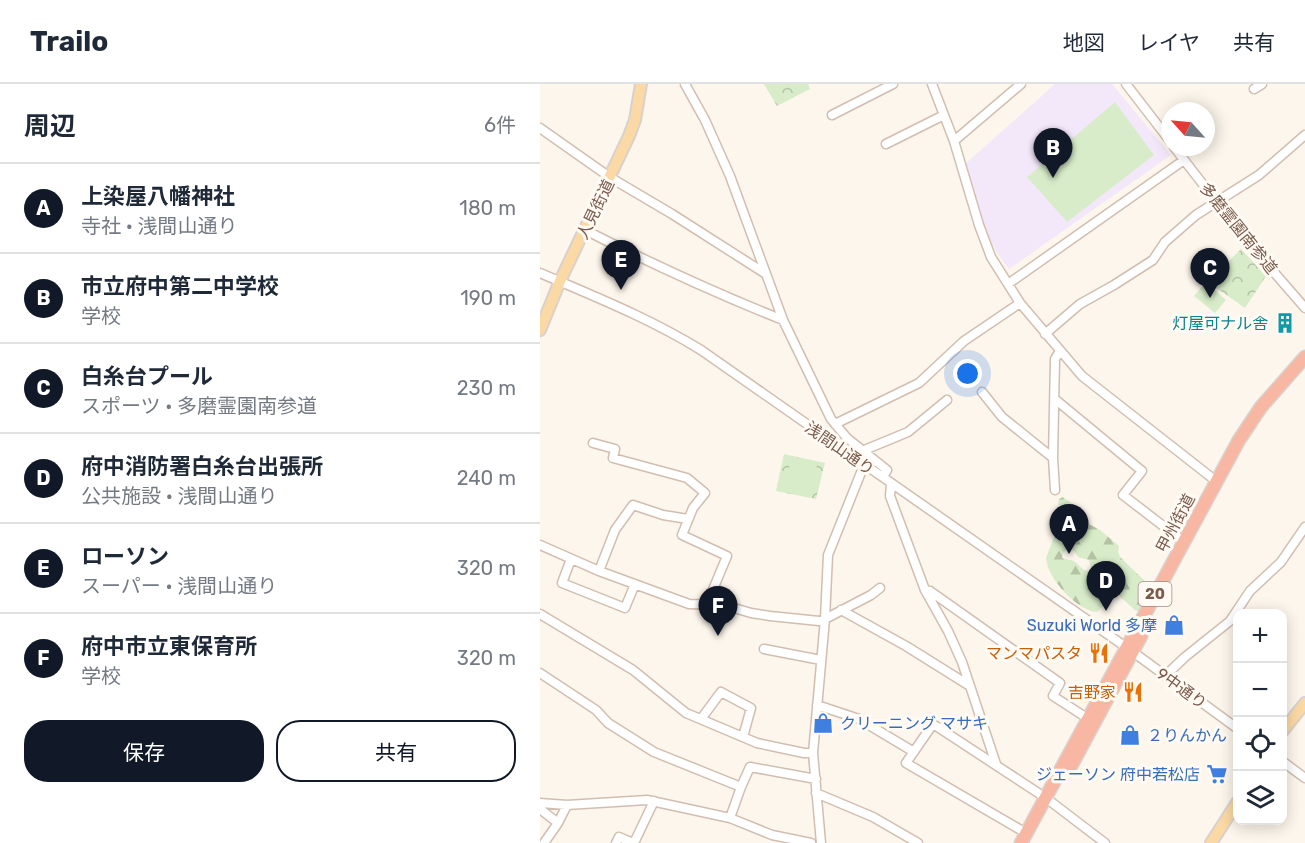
<!DOCTYPE html>
<html lang="ja">
<meta charset="utf-8">
<style>
body{margin:0;font-family:Rubik,"Noto Sans JP",sans-serif;background:#f6f6f7;color:#1f2937}
.controls{position:absolute;right:18px;bottom:18px;display:grid;overflow:hidden;border-radius:12px;box-shadow:0 3px 15px #0003}
.controls button{width:54px;height:54px;display:grid;place-items:center;padding:0;border:0;border-bottom:2px solid #e0e1e3;background:#fff;color:#1f2937;font:30px sans-serif}
.compass{position:absolute;left:621px;top:18px;width:54px;height:54px;border-radius:50%;background:#fff;box-shadow:0 3px 15px #0003;rotate:297deg}
.you{position:absolute;left:428px;top:290px;width:21px;height:21px;margin:-15px;border:4px solid #fff;border-radius:50%;background:#1a73e8;box-shadow:0 0 0 9px #1a73e833}
.badge{display:grid;place-items:center;width:39px;height:39px;border-radius:50%;background:#111827;color:#fff;font-size:20px;font-weight:700}
.pin{position:absolute;translate:-50% -50px;filter:drop-shadow(0 2px 3px #0008)}
.pin::after{content:'';position:absolute;top:32px;width:21px;height:18px;background:inherit;clip-path:polygon(0 0,100% 0,50% 100%)}
.list{margin:0;padding:0;list-style:none}
h2{display:flex;justify-content:space-between;align-items:center;height:78px;margin:0;padding:0 24px;font-size:26px}
h2 small{font-size:20px;font-weight:400;color:#747a83}
.list li{display:grid;grid-template-columns:39px 1fr auto;gap:18px;align-items:center;box-sizing:border-box;height:90px;padding:0 24px;border-top:2px solid #e0e1e3}
.list b{display:block;font-size:22px;white-space:nowrap}
.list p{margin:0;font-size:20px;white-space:nowrap;color:#747a83}
.list em{font-size:20px;font-style:normal;color:#747a83}
.actions{display:flex;gap:12px;padding:18px 24px}
.actions a{flex:1;padding:14px 0;border:2px solid #111827;border-radius:24px;text-align:center;font-size:21px;color:#111827}
.actions .main{background:#111827;color:#fff}
.icon{flex:none;width:33px;height:33px;fill:none;stroke:currentColor;stroke-width:2;stroke-linecap:round;stroke-linejoin:round}
.map{position:relative;flex:none;width:765px;height:759px;overflow:hidden}
header{display:flex;align-items:center;gap:36px;box-sizing:border-box;height:84px;padding:0 30px;background:#fff;border-bottom:2px solid #e0e1e3}
header strong{font-size:28px}
nav{display:flex;gap:33px;margin-inline-start:auto;font-size:21px}
main{display:flex}
aside{flex:1;background:#fff}
.map>svg:first-child{display:block}
</style>
<header>
<strong>Trailo</strong>
<nav><a>地図</a><a>レイヤ</a><a>共有</a></nav>
</header>
<main>
<aside>
<h2>周辺<small>6件</small></h2>
<ul class="list">
<li><span class="badge">A</span><div><b>上染屋八幡神社</b><p>寺社 · 浅間山通り</p></div><em>180 m</em></li>
<li><span class="badge">B</span><div><b>市立府中第二中学校</b><p>学校</p></div><em>190 m</em></li>
<li><span class="badge">C</span><div><b>白糸台プール</b><p>スポーツ · 多磨霊園南参道</p></div><em>230 m</em></li>
<li><span class="badge">D</span><div><b>府中消防署白糸台出張所</b><p>公共施設 · 浅間山通り</p></div><em>240 m</em></li>
<li><span class="badge">E</span><div><b>ローソン</b><p>スーパー · 浅間山通り</p></div><em>320 m</em></li>
<li><span class="badge">F</span><div><b>府中市立東保育所</b><p>学校</p></div><em>320 m</em></li>
</ul>
<div class="actions"><a class="main">保存</a><a>共有</a></div>
</aside>
<div class="map">
<svg width="765" height="759" viewBox="0 0 765 759">
<defs>
<pattern id="forest-firs" width="22" height="20" patternUnits="userSpaceOnUse" patternTransform="scale(1.5)"><rect width="22" height="20" fill="#d8ecc9"/><path d="M5 1l3.5 6h-7zM16 11l3.5 6h-7z" fill="#b4c2a5"/></pattern>
<pattern id="park-crowns" width="20" height="18" patternUnits="userSpaceOnUse" patternTransform="scale(1.5)"><rect width="20" height="18" fill="#d8ecc9"/><path d="M2 6a3 3 0 1 1 6 0M12 15a3 3 0 1 1 6 0" fill="none" stroke="#b4c2a5"/></pattern>
</defs>
<rect width="100%" height="100%" fill="#fdf6ec"/>
<path fill="#f3e8fa" d="M515,0h57l59,71 -162,114 -12,-16 -10,-19 -23,-69z"/>
<path fill="url(#forest-firs)" fill-rule="evenodd" d="M523,413l14,10 7,8 3,8 13,7 19,16 -1,6 2,5 29,28 2,3 -11,23h-4l-21,-19h-3l-5,10 -10,10c-20,-1 -50,-34 -51,-54l14,-36c2,-8 -3,-15 -1,-23zM528,464l6,3 4,6 11,3 2,8 -3,3 -4,-1 -10,-9 -12,-3 1,-5z"/>
<path fill="url(#park-crowns)" d="M224,0h44l2,5 -33,17z
M701,165l25,27 -21,32 -37,-26z
M244,370l41,9 -9,36 -40,-8z"/>
<path fill="#d8ecc9" d="M575,18l39,53 -87,67 -40,-45z
M666,198l20,18 -11,13 -21,-17z
M251,376l26,5 -3,12 -26,-5z
M247,392l26,5 -2,12 -26,-5z"/>
<g fill="none" stroke-linecap="round" stroke-linejoin="round">
<g stroke="#d1beb0" stroke-width="11">
<path id="minor" d="M145,0l20,36 25,56 53,144 48,99 16,19 40,32 -4,7
M392,0l22,57 25,84 12,32 29,46 62,73 134,105
M586,0l44,57
M714,5l8,-5
M292,31l61,-31
M0,44l71,50 61,36 94,60
M414,57l67,-57
M346,60l58,-29
M634,63l73,94 58,67
M45,146c65,33 130,63 198,90
M0,189c56,24 109,45 161,77l432,302 105,77
M468,200l176,-124
M505,250l35,-30 34,-19 39,-25 12,-18 31,-27 63,-40 46,-40
M442,308l20,25 51,41
M516,316l86,71 -19,24 61,47
M295,340l84,-41 45,-42 56,-38
M53,359l22,6 -2,9 74,20 18,15 -12,15 -11,27 45,21 -20,48
M322,367l46,-19 39,-32
M351,400l-1,12 35,94 23,41 14,31 34,102
M515,406l-2,-32 2,-99 5,-8
M0,461l59,26 90,33 35,1 27,8 19,3 49,5 6,-2 46,-24 9,-7
M31,475l-9,24 63,25 10,-24
M59,487l16,-41 18,-25 30,10 25,4
M385,506l5,1 130,92 -7,13 34,22
M301,526l65,36 64,40
M0,530l93,56 53,43 71,30 47,10h9
M224,565l57,11
M0,589l56,37 12,13 46,29 87,35 -11,31
M625,592l20,-19 45,-36 20,-30 31,-29 24,-35
M277,621l42,14 55,33
M161,635l20,-27 30,16 -8,29
M742,677l23,17
M201,703l9,-20 66,12
M276,709l57,24 45,26
M0,719l27,2 80,-5 83,18 42,17 39,8
M0,725l18,14
M486,749l-120,-70 27,-39 113,74 59,45
M4,759l14,-20 9,-18
M76,759l3,-6 14,6
M94,759l20,-42
M281,759l-8,-90 12,-134 3,-64 36,-90"/>
</g>
<g stroke="#dad1cd" stroke-width="14">
<path id="major" d="M0,246l20,-49 69,-145 6,-16 6,-36
M742,648l23,-29
M671,759l27,-42"/>
</g>
<g stroke="#dad1cd" stroke-width="15">
<path id="highway" d="M531,682l70,-130
M481,759l218,-403 22,-33 44,-50"/>
</g>
<use href="#minor" stroke="#fff" stroke-width="8"/>
<use href="#major" stroke="#fbd9a5" stroke-width="10"/>
<use href="#highway" stroke="#f7b7a3" stroke-width="12"/>
</g>
<defs>
<g id="building-bare" transform="scale(1.62)"><path d="M-4-6H4V6H1V3H-1V6H-4ZM-2.5-4.3h1.7v1.8h-1.7ZM.8-4.3h1.7v1.8H.8ZM-2.5-1h1.7V.8h-1.7ZM.8-1h1.7V.8H.8Z" fill="#0f9aa8" stroke="#fffaf3" stroke-width="2.5" paint-order="stroke"/></g>
<g id="shop-bare" transform="scale(1.62)"><path d="M-5-2.5h2.3a2.7 3.5 0 0 1 5.4 0H5L5.5 6h-11ZM-1.5-2.5h3a1.5 2.3 0 0 0-3 0Z" fill="#3f7fe0" stroke="#fffaf3" stroke-width="2.5" paint-order="stroke"/></g>
<g id="restaurant-bare" transform="scale(1.62)"><path d="M-5-6h1v4h1v-4h1v4h1v-4h1v5L-1.5 .5V6h-2V.5L-5-1ZM5-6V6H3V1.5H1.5Q1.5-4 5-6Z" fill="#e8710a" stroke="#fffaf3" stroke-width="2.5" paint-order="stroke"/></g>
<g id="supermarket-bare" transform="scale(1.62)"><path d="M-6-5.5h2.5l.6 2H6L4.5 2H-2.5L-4.4-4H-6ZM-1.5 3.2a1.3 1.3 0 1 0 .1 0ZM3 3.2a1.3 1.3 0 1 0 .1 0Z" fill="#3f7fe0" stroke="#fffaf3" stroke-width="2.5" paint-order="stroke"/></g>
</defs>
<g fill-rule="evenodd">
<use href="#building-bare" x="745" y="239"/>
<use href="#shop-bare" x="634" y="541"/>
<use href="#restaurant-bare" x="559" y="569"/>
<use href="#restaurant-bare" x="593" y="608"/>
<use href="#shop-bare" x="283" y="639"/>
<use href="#shop-bare" x="590" y="651"/>
<use href="#supermarket-bare" x="677" y="690"/>
</g>
<g text-anchor="middle" stroke-width="6" stroke-linejoin="round" paint-order="stroke">
<rect fill="#fffaf3" stroke="#a28b7f" stroke-width="1.5" x="598.5" y="498" width="33" height="24" rx="4.5"/>
<g font-size="15" font-weight="bold" fill="#7a5c4d">
<text x="615" y="515">20</text>
</g>
<g font-size="16" fill="#7a5c4d" stroke="#fffaf3">
<text transform="translate(55 125) rotate(-64)" y="6">人見街道</text>
<text transform="translate(699 144) rotate(51)" y="6">多磨霊園南参道</text>
<text transform="translate(300 364) rotate(35)" y="6">浅間山通り</text>
<text transform="translate(635 439) rotate(-62)" y="6">甲州街道</text>
<text transform="translate(642 604) rotate(36)" y="6">9中通り</text>
</g>
<g font-size="16" fill="#0d838f" stroke="#fffaf3" text-anchor="end">
<text x="728" y="245">灯屋可ナル舎</text>
</g>
<g font-size="16" fill="#366cbe" stroke="#fffaf3" text-anchor="end">
<text x="617" y="547">Suzuki World 多摩</text>
<text x="300" y="645" text-anchor="start">クリーニング マサキ</text>
<text x="607" y="657" text-anchor="start">２りんかん</text>
<text x="660" y="696">ジェーソン 府中若松店</text>
</g>
<g font-size="16" fill="#c56008" stroke="#fffaf3" text-anchor="end">
<text x="542" y="575">マンマパスタ</text>
<text x="576" y="614">吉野家</text>
</g>
</g>
</svg>
<div class="controls">
<button>+</button>
<button>−</button>
<button><svg class="icon" aria-label="locate" viewBox="0 0 24 24"><circle cx="12" cy="12" r="6"/><path d="M12 2v4M12 18v4M2 12h4M18 12h4"/></svg></button>
<button><svg class="icon" aria-label="layers" viewBox="0 0 24 24"><path d="M12 4l9 5-9 5-9-5zM3 14l9 5 9-5"/></svg></button>
</div>
<svg class="compass" viewBox="-18 -18 36 36"><path d="M0-13l5 13h-10z" fill="#e53935"/><path d="M0 13l5-13h-10z" fill="#747a83"/></svg>
<div class="you"></div>
<div class="pin badge" style="left:529px;top:470px">A</div>
<div class="pin badge" style="left:513px;top:94px">B</div>
<div class="pin badge" style="left:670px;top:214px">C</div>
<div class="pin badge" style="left:566px;top:527px">D</div>
<div class="pin badge" style="left:81px;top:206px">E</div>
<div class="pin badge" style="left:178px;top:552px">F</div>
</div>
</main>
